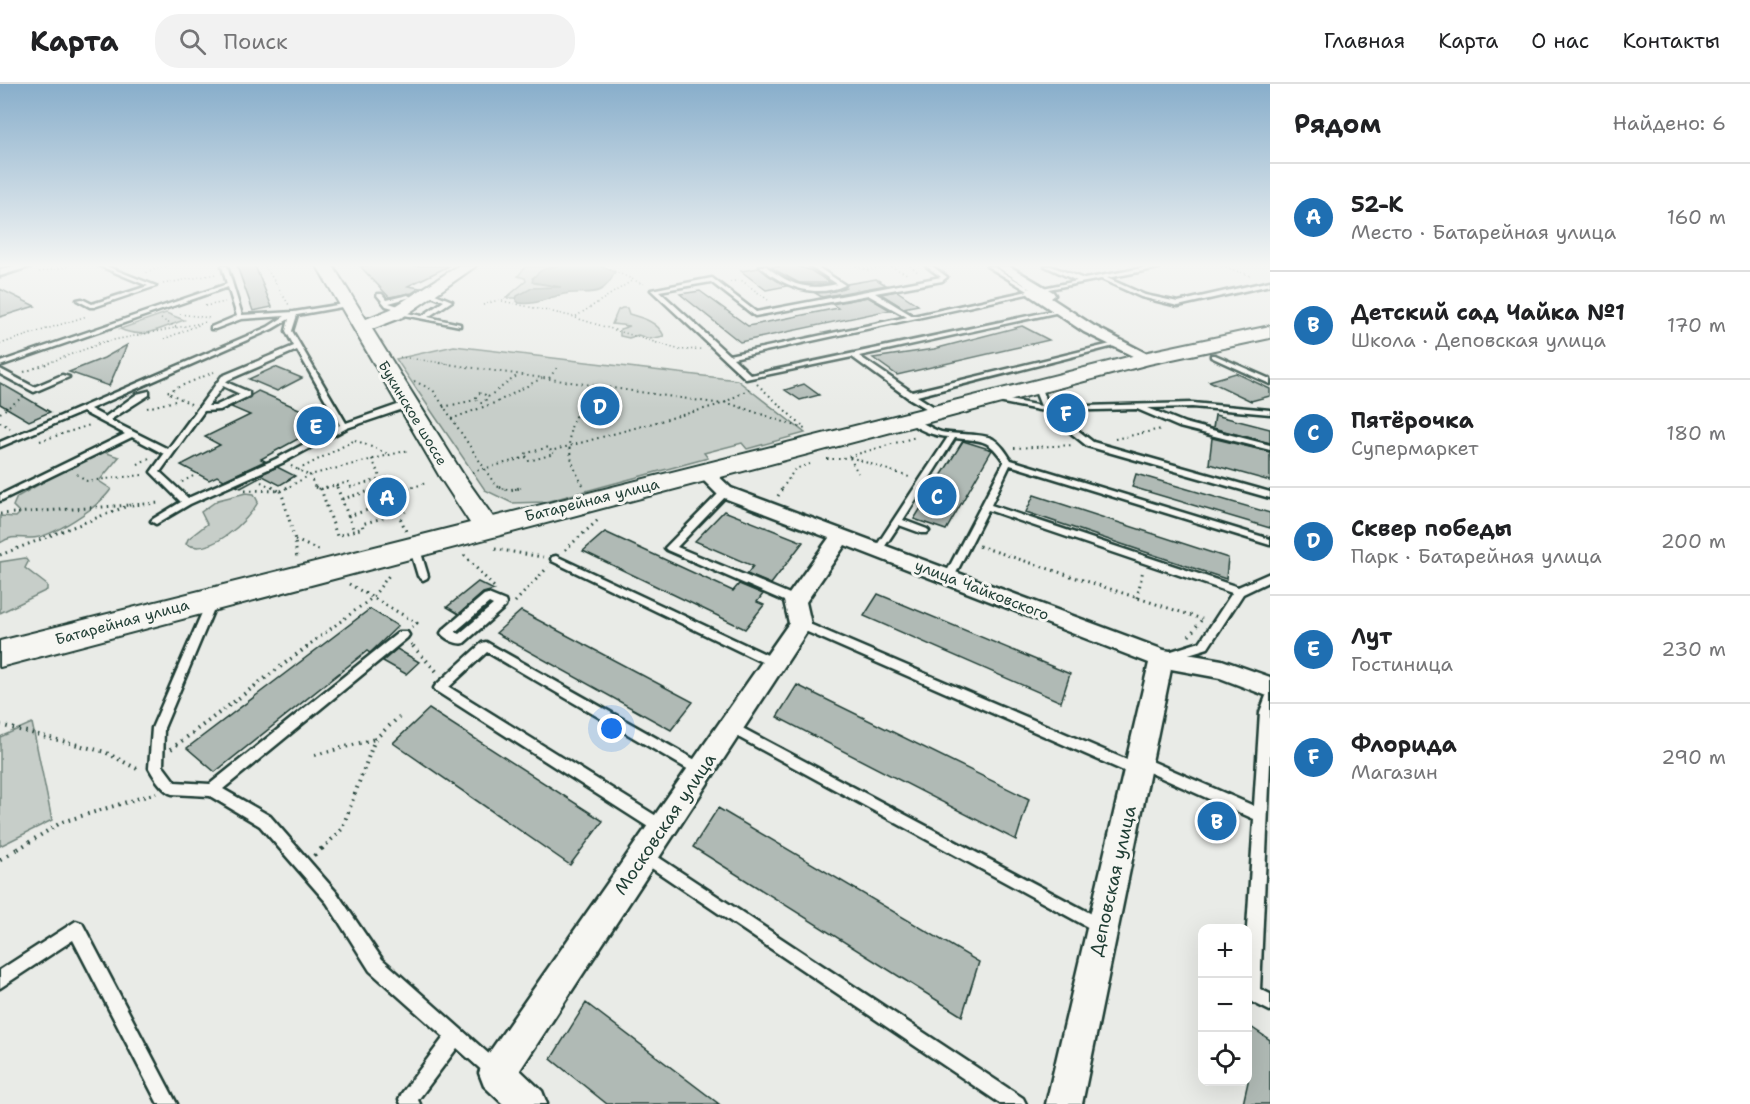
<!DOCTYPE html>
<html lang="ru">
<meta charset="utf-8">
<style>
body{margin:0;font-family:"Shantell Sans",sans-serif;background:#f2f2f2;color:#202124}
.controls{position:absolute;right:18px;bottom:18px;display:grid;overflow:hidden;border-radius:12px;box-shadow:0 6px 24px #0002}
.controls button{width:54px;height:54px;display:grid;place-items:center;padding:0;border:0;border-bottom:2px solid #e0e0e0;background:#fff;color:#202124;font:30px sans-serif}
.you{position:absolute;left:612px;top:645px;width:21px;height:21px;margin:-15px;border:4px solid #fff;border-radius:50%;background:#1a73e8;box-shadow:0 0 0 9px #1a73e833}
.badge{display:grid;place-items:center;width:39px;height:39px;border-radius:50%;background:#1f6fb2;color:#fff;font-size:20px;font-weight:700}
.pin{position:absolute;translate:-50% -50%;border:3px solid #fff;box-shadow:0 2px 6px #0006}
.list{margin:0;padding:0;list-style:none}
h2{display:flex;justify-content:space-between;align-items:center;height:78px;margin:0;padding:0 24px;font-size:26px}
h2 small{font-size:20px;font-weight:400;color:#757577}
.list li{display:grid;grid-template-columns:39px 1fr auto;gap:18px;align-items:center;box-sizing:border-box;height:108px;padding:0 24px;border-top:2px solid #e0e0e0}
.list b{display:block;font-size:22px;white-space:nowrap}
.list p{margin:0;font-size:20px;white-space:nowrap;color:#757577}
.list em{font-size:20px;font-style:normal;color:#757577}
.icon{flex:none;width:33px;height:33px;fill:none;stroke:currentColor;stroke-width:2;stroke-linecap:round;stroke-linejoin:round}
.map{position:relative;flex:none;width:1270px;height:1020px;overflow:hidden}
header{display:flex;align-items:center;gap:36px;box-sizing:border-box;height:84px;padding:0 30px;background:#fff;border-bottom:2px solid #e0e0e0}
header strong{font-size:28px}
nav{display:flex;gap:33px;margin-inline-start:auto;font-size:21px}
.search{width:420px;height:54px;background:#f2f2f2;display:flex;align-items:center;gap:15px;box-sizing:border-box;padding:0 21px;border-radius:24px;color:#757577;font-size:22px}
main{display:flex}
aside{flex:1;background:#fff}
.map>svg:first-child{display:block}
</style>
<header>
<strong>Карта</strong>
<div class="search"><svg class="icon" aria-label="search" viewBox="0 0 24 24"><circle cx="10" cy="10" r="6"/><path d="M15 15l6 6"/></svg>Поиск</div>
<nav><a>Главная</a><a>Карта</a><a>О нас</a><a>Контакты</a></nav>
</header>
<main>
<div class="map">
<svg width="1270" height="1020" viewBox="0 0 1270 1020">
<rect width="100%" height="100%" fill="#e9ebe7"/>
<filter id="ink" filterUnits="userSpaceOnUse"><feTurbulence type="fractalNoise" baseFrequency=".0167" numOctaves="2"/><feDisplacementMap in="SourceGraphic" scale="12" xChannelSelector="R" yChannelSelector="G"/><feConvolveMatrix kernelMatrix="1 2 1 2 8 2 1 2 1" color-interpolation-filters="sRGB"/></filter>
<g filter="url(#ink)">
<path fill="#c7cec9" stroke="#73867e" stroke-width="1.5" d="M526,182h37l-17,3 -14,9 2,5 27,4 -29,1 -16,10h-10l20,-17 -1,-3 -7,-2z
M622,224h5l2,6c14,4 29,8 35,22l-14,3 -12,-4 -9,3 -9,-2v-7l10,-3 -18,-2 6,-14z
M166,229l18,7c-23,8 -40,20 -64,9z
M454,262l283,34 68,53 -58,16 -5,-6 -38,10 4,5 -163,44 -33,1 -27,-13 -89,-131z
M104,368l15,5 -20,24 12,8c-11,17 -59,49 -80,49 -13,0 -19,-3 -31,5v-27l16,1 4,-4 -7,-7 4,-9 50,-29z
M246,409l8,1 4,8c-10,19 -48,55 -72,42l2,-5 19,-15 -6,-12 17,-12z
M25,474l3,4 -3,6 22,17v5l-47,23v-51z
M32,639l20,97 -52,26v-109z"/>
<path fill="#99a6a0" stroke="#687c75" stroke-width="1.5" d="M600,182l15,6c-14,31 -30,16 -55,23 -15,4 -25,10 -41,8l-3,-3 1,-4 15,-8 29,-1 -29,-5c6,-22 50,-17 68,-16z"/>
<path fill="#b0bab5" stroke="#1f3d34" stroke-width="1.5" d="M237,182h18l17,41 -19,4z
M360,182h89l-41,20 12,2 -8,5 -23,4z
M795,182l15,4 21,13h-32l-29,-16z
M759,184l9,7 19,11 -21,4 -25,-19z
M876,195l10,6 -64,12 -7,-4 19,-2 12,-4 1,-3z
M0,205l35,17 -35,11z
M700,207l48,35 90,-18 -6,-4 36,-7 22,13 -150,32 -60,-48z
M897,207l21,14 -15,3 -22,-14z
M1022,242l27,14 -152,35 -24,-17 61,-9z
M127,261l-18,41 -40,-14 35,-14z
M275,283l27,11 -25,13 -28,-12z
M1236,289l34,16v7l-19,5 -42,-20z
M0,299l14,8 36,21 -21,9 -29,-17z
M804,300l15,11 -19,5 -15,-10z
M258,307l71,31 -68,37 4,2 -41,19 -7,-4 -8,4 -28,-15 39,-20 -15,-8 45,-22 -19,-8z
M1215,331l55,14v14l-57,-15z
M1212,354l58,14v29l-61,-17z
M963,357l29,9 -46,80 -32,-11z
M277,383l18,9 -15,9 -17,-9 -22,12 -5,-2z
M1136,390l134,39v15l-138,-41z
M1034,411l194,63 -2,21 -200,-67z
M724,427l79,31 -32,42 -24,-10 6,-8 -58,-25z
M605,448l128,59 6,-7 24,10 -6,8 7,3 -19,24 -162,-78z
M478,498l16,8 -11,3 -24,21 -12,-7z
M878,510l192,80 -9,28 -197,-86z
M370,525l28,17 -28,27 -3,-2 -152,121 -28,-24z
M521,527l172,91 -22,28 -175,-97z
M397,565l22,13 -13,12 -23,-13z
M797,601l232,114 -13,41 -239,-123z
M429,625l174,112 -33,44 -177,-122z
M718,724l261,154 -17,54 -269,-169z
M586,919l133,101h-112l-56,-45z
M1248,941l22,15v64h-27l5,-22z"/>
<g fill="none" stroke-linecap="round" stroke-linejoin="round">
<g stroke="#1f3d34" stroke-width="5">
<path id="lane" d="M100,182h6l50,20 -62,21h-4l-13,-7 5,-1 10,5 56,-18z
M222,182h5l15,49 52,-3 55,-9v2l-2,1 -50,9 -5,16 54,92 60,-21h6v4l-65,22 -65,35 -92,41 -34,20 -5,-3 2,-2 28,-17 -30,-30 13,-18 -32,-17 -132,64v-6l125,-61 -42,-22 -83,35v-5l268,-115 17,-11 -44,3 -26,10h-4v-2l26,-11 -9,-29 -228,79v-4l227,-78zM289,235l-3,12 8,15 -72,30 -54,73 -58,-29 39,-25v-4l-12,3 -32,23 -15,-8 182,-80zM297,266l43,75 -64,34 -88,39 -28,-26 44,-61 16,-1 29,-14v-4l-23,-10 2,-2zM223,302l17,8 -25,12h-7z
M760,182h6c24,19 40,25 71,18l-27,-18h6l29,19c-29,14 -62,2 -85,-19z
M926,182h6l15,11 -5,4 -67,12 38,23 115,-25 -41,-25h5l44,26 -303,66 18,17 310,-66 3,2 -205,45 53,36 207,-50 3,2 -205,52 22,14 1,2 -4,2 -29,-17 -55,-40 -106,22 -95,-89 61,-12 44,34 185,-35zM711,198l44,34 113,-21 39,22 -178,38 -70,-64z
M1045,182h6l33,13 69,-13h8l-2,2 -52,10 38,17 33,7 92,-21v4l-92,21 -37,-9 -40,-18 -63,12v-2l39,-8z
M428,207l24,10 -24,16 32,7v2l-66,-13 3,-2 25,5 22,-15 -18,-7v-2z
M378,210h4l5,6 21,-5 3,2 -22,6 16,5v2l-2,1 -17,-5 -9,-11z
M1211,271h4l55,24v5l-59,-27z
M0,285l34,18 28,-12 7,2 -35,15 -34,-18z
M1034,300l7,2 8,21 143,-4 78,7v4l-78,-7 -44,1 37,15 85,22v5l-91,-23 -42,-18 -84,2 40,31 177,50v6l-183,-52 -43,-35 -51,-10 -4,-2 4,-2 48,9 -8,-20z
M907,333c8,0 24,12 34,15 14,3 41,1 52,7 8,5 13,13 18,21l259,79v6l-260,-80 -19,40 247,82 32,-14v8l-27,13 -35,54 -42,13 -4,-1 -2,-3 2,-3 38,-12 32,-49 -244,-83 -35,69h-8l-1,-2 60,-115c-15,-24 -23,-21 -49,-24l-52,82 24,9 2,2 -2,2h-6l-22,-8 -18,27h-6l-2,-2 2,-2 73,-111c-15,-1 -29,-7 -41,-16z
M725,405l4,3 -1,2 -51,53 122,51 1,3 -1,3h-8l-124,-54 -2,-2 2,-2 55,-56z
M414,459l5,3 9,30 -1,2 -4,2 -5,-4 -9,-30z
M556,472l222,104 2,3 -2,3 -4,1 -4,-1 -218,-105 -1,-2 1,-2z
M488,510l17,7 1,3 -1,3 -41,36c-7,2 -19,-4 -23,-10l2,-3 41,-35zM489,519l4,2 -34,29 -4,-2z
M213,511l5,4 -54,129 -1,38 12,16 35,2 189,-152h8l2,3 -2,3 -184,151 47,27 67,77 45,66 117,104 3,6 -3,6 -6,3 -6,-3 -30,-27 -39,52 2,4h-19l-2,-5 3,-6 42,-56 -74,-66 -43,-68 -67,-77 -50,-30 -38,-2c-9,-3 -18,-17 -23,-26l3,-40 56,-129z
M800,536l334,143 1,-5 5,-2 114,50 6,-94 6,-16 4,-2v69l-10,226 10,5v17l-22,-11 -1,-72 7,-109 -110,-49 -1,5 -5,2 -5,-2 -337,-148 -1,-3 1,-3z
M486,558l220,124 2,4 -2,4 -5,2 -5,-2 -209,-122 -38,35 217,135 2,5 -2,5 -5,2 -5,-2 -220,-141 -2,-3 2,-3 46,-42z
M731,638l374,199 3,5 -3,5 -5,3 -5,-3 -368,-200 -2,-4 2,-4z
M646,765l377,249 3,6h-25l-360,-243 -2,-5 2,-5z
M76,837l6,2 95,181h-19l-85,-164 -73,48v-18z"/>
</g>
<g stroke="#1f3d34" stroke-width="5">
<path id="street" d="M15,182h17l-32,10v-6z
M996,182h13l44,26 2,3 -4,3 43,28 61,32 -2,3h-10l-59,-29 -55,-37 -2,-3 4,-3z
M704,383l6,1 21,20 433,162 58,10 48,17v20l-50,-19 -49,-9 -89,435h-36l103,-441 -304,-118 -39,57 5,22 -3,6 -288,440 22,21 5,13h-44l-19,-18 -5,-13 5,-13 305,-437 -5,-22 45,-63 -110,-42 -24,-24z"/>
</g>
<g stroke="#1f3d34" stroke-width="4">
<path id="secondary" d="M317,182h16l33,53 25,-10 67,-43h18l-73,51 -31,12 92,147 29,41 655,-165 122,-26v12l-121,26 -1149,303v-26l470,-118 -30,-46z"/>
</g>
<path stroke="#1f3d34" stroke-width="1.5" stroke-dasharray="1 3" stroke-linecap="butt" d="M265,182l24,39
M603,182l42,19
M856,182l11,4 23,-4 17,8
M910,182l8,6
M1222,182l29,10
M39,188l31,-6
M146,188l21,-6
M730,198l11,-2 27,20
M163,200l53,-10
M483,221l15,-5 77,17 58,-37
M205,222l20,-4
M180,230l30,4
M576,234l104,32 22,-1
M161,235l15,8
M164,255l37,-15
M98,259l108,-21
M0,260l87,-28
M400,273l50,7
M45,280l54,-20"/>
<path stroke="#1f3d34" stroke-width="2" stroke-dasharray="1.5 4" stroke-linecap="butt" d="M440,279l282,41
M24,288l25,-9
M549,294l8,-10
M414,297l19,9 63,96 9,3
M757,300l45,42
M603,305h4l-3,5 -4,-1z
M476 314a5 5 0 1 1 10 0a5 5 0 1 1-10 0Z
M488,313l30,-22
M725,318l80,27
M191,320l-24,-12 47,-20
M443,323l32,-7
M147,324l28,-7
M0,329l23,-16
M451,335l46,-17 45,-24
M0,338l10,6
M1115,355l46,-10
M355,356l33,14
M40,357l50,-16
M1014,364l59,-3
M527,373l-3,-3 25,-7 2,4 171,-47 27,-15
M850,373l62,21
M850,374l8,15
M372,375l9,20
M827,375h13l76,-22
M138,380l11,-6
M291,382l17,9
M298,386l57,-30
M472,388l55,-15 2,4 25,-7 -3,-3
M77,390l10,7 56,-6
M310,391l5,13 5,1
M182,398l15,-8
M261,398l14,7
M336,401l2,4
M583,401c-24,-40 -15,-68 14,-100
M285,405l25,-14 99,-25
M321,405l28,-7 2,5 37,-10
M379,405l14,-4 2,4
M407,405l19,-6
M515,405l6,-1
M782,405l13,-20 15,-5"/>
<path stroke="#1f3d34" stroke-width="3" stroke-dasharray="1.5 4.5" stroke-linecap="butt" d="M272,403l7,4
M315,403l6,2
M327,403l-6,2 16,47 26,-8 -1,-4 44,-13
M337,403l17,44
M500,403l8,3 13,-2
M245,406l36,1 7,-4
M281,407l14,49 2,19
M397,408l15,-5
M778,412l5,-9
M342,415l42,-12
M398,429l8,18
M0,430l160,-11
M348,432l53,-16 -7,-13
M295,456l26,11
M979,462l223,73
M495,465l48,8
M565,466l33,-30
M0,471l130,-50
M464,471l30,32
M349,500l68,39 -5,4
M1137,514l6,-28
M515,518l33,-35
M1189,552l14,-18
M411,560l3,3
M306,563l66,-49 18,-24"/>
<path stroke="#1f3d34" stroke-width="4" stroke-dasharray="1.5 5" stroke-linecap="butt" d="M413,562l24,26
M0,641l105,27 36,19
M171,665l137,-103
M315,671l60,-16
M18,765l44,-27 94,-29
M322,765l20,-20 33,-90 24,-22"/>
<path stroke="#1f3d34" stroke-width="4.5" stroke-dasharray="2 7" stroke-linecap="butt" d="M314,772l9,-9
M0,776l21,-13"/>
<use href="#lane" fill="#f6f6f2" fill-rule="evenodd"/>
<use href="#street" fill="#f6f6f2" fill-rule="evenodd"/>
<use href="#secondary" fill="#f6f6f2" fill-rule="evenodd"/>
</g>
</g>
<linearGradient id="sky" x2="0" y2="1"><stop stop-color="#88aecb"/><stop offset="0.56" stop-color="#f5f6f4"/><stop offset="1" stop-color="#f5f6f4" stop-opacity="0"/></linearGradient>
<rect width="1270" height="324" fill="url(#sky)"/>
<g text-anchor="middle" stroke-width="6" stroke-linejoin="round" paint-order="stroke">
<g font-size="14" fill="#1f3d34" stroke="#f6f6f2">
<text transform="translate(413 329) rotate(59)" y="5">Букинское шоссе</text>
</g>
<g font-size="15" fill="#1f3d34" stroke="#f6f6f2">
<text transform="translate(592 416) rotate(-14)" y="5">Батарейная улица</text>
<text transform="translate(982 506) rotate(21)" y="5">улица Чайковского</text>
<text transform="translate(122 538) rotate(-15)" y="5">Батарейная улица</text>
</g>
<g font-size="18" fill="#1f3d34" stroke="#f6f6f2">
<text transform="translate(665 740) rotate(-56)" y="6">Московская улица</text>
<text transform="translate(1113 797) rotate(-77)" y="6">Деповская улица</text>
</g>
</g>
</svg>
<div class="controls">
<button>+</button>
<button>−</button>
<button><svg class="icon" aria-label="locate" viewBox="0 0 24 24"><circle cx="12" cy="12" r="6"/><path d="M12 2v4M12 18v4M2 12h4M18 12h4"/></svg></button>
</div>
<div class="you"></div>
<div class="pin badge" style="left:387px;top:413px">A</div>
<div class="pin badge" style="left:1217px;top:737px">B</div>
<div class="pin badge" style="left:937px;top:412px">C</div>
<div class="pin badge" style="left:600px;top:322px">D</div>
<div class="pin badge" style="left:316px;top:342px">E</div>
<div class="pin badge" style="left:1066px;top:329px">F</div>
</div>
<aside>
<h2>Рядом<small>Найдено: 6</small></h2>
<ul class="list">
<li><span class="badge">A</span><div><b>52-К</b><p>Место · Батарейная улица</p></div><em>160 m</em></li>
<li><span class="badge">B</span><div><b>Детский сад Чайка №1</b><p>Школа · Деповская улица</p></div><em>170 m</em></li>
<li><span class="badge">C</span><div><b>Пятёрочка</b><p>Супермаркет</p></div><em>180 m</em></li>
<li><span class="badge">D</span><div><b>Сквер победы</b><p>Парк · Батарейная улица</p></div><em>200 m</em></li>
<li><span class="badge">E</span><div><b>Лут</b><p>Гостиница</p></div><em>230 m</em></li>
<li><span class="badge">F</span><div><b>Флорида</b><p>Магазин</p></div><em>290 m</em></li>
</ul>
</aside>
</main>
